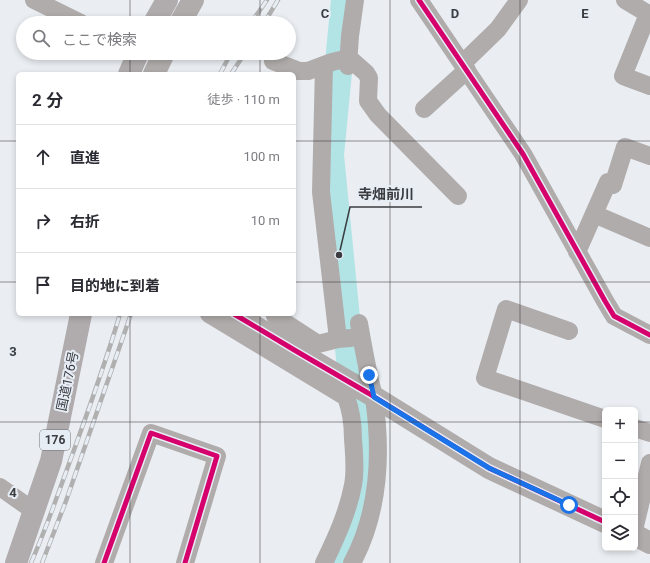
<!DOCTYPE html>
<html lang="ja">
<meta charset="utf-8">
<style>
body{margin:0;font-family:Roboto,"Noto Sans JP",sans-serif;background:#f2f2f3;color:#2b2b33}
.controls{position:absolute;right:12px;bottom:12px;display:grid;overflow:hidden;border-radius:6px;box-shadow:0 2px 6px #0003}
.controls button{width:36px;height:36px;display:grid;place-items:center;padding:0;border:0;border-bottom:1px solid #e1e1e2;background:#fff;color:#2b2b33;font:20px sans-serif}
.stop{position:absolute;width:12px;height:12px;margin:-9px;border:3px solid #1a73e8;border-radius:50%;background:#fff}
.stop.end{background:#1a73e8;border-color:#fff;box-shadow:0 1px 4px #0008}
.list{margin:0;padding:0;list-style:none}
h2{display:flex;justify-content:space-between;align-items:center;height:52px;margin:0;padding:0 16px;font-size:17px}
h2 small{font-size:13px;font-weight:400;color:#7c7c81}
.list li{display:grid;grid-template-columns:26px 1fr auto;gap:12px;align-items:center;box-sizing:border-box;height:64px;padding:0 16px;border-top:1px solid #e1e1e2}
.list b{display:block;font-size:15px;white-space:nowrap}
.list em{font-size:13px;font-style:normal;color:#7c7c81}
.icon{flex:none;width:22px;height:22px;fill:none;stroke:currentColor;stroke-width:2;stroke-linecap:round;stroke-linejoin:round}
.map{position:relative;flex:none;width:650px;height:563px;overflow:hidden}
.search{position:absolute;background:#fff;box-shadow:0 2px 6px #0003;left:16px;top:16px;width:280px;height:44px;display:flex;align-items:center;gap:10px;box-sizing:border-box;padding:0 14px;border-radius:22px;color:#7c7c81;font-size:15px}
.panel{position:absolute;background:#fff;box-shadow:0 2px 6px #0003;left:16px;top:72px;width:280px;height:244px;border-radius:6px}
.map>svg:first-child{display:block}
</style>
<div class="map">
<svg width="650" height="563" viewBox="0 0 650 563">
<rect width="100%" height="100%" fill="#eaeef2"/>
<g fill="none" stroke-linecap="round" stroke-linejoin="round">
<path stroke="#b2e4e6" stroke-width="28" d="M338,563l7,-10 11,-23 8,-36 -1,-55 -9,-64 -3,-6 -21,-214 15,-155"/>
<path stroke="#b1acac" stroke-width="18" d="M34,0l47,23
M419,0l104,154 82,147 9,15 36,19
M625,0l25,15
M648,14l-25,62 27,10
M273,61l26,10h9l24,-9 17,-4 17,15 3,5 -1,23 10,14 80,81
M463,63l35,-34 21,-29
M324,65l-3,127 17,147
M348,66l2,-30 5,-36
M424,109l43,-39
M594,214l56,24
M577,252l31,-70 5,3 12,-38 25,9
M209,314l137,83c5,13 7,28 7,42 1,15 3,31 0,46 -5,27 -17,53 -29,78
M275,316l43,28 20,-5 13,-1
M569,331l-63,-22 -21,69 120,41
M635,428l15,5
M0,487l34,24
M635,526l15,-63
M104,563l47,-130 66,23 -32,107
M352,563c27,-50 30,-109 22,-165 -1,-8 -4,-15 -5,-23 -4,-17 -7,-35 -10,-52"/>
<path stroke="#b1acac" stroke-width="22" d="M180,23l13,-23
M154,74l10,-21
M234,314l62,37 72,42 121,75 116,54
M635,535l15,8"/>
<path stroke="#b0acae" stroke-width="22" d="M154,23l13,-23
M129,74l9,-21
M16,563l35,-102 30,-147"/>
<g stroke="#b1b0b1" stroke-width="4.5">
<path id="rail" d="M251,23l16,-23
M264,23l14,-23
M220,74l11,-21
M231,74l14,-21
M31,563c13,-30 24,-60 35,-91 19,-52 38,-104 54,-158
M42,563l24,-62 65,-187"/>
</g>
<use href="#rail" stroke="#e7edf5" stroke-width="3" stroke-dasharray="9" stroke-linecap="butt"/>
<g stroke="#e7edf5" stroke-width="8">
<path id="cycleway" d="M419,0l104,154 82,147 9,15 36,19
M234,314l62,37 72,42 121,75 116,54
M104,563l47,-130 66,23 -32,107"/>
</g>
<use href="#cycleway" stroke="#d6006c" stroke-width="5"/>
</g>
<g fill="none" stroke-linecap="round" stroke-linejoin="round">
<path stroke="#1a73e8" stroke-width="5" d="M369,375l5,22 115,71 80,37"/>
</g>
<path fill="none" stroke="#3a3c40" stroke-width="1" stroke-opacity="0.55" d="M130,0v23M260,0v23M390,0v563M520,0v563M130,53v21M260,53v21M0,141h18M294,141h356M0,282h18M294,282h356M130,314v249M260,314v249M0,422h605M635,422h15"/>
<g text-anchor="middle" stroke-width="4" stroke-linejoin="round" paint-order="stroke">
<rect fill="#e7edf5" stroke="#6e7176" stroke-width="1" x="40" y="430" width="30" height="20" rx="3"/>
<g font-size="12" font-weight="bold" fill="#3a3c40">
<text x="55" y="444">176</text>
</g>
<g font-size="13" fill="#3a3c40" stroke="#e7edf5">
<text transform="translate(67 381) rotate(-78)" y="5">国道176号</text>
</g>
</g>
<g font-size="13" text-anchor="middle" font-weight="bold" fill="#3a3c40" stroke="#e7edf5" stroke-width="4" stroke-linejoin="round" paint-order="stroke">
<text x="325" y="18">C</text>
<text x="455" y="18">D</text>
<text x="585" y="18">E</text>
<text x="13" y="356">3</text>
<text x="13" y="497">4</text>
</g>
<path fill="none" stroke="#3a3c40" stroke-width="1.5" d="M339 255L350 207H422"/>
<circle fill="#3a3c40" stroke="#e7edf5" stroke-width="1.5" cx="339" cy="255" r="4"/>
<g font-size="14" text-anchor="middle" font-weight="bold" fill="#3a3c40" stroke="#e7edf5" stroke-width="4" stroke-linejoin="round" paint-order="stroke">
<text x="386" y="199">寺畑前川</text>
</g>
</svg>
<div class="controls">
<button>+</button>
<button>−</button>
<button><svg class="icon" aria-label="locate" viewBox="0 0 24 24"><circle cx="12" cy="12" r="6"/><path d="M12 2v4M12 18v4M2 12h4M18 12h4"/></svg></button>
<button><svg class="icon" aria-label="layers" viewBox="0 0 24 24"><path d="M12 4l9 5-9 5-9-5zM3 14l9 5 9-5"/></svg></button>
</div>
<div class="stop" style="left:569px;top:505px"></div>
<div class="stop end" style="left:369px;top:375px"></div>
<div class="search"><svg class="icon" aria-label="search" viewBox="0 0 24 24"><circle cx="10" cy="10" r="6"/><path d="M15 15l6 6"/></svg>ここで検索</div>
<section class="panel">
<h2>2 分<small>徒歩 · 110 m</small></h2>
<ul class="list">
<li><svg class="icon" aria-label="ahead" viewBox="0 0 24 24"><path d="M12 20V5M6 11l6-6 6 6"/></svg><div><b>直進</b></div><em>100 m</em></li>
<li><svg class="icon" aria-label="right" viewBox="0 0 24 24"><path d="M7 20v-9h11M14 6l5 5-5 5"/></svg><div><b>右折</b></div><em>10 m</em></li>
<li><svg class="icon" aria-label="arrive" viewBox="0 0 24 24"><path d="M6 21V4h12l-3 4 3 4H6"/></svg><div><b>目的地に到着</b></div></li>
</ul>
</section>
</div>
